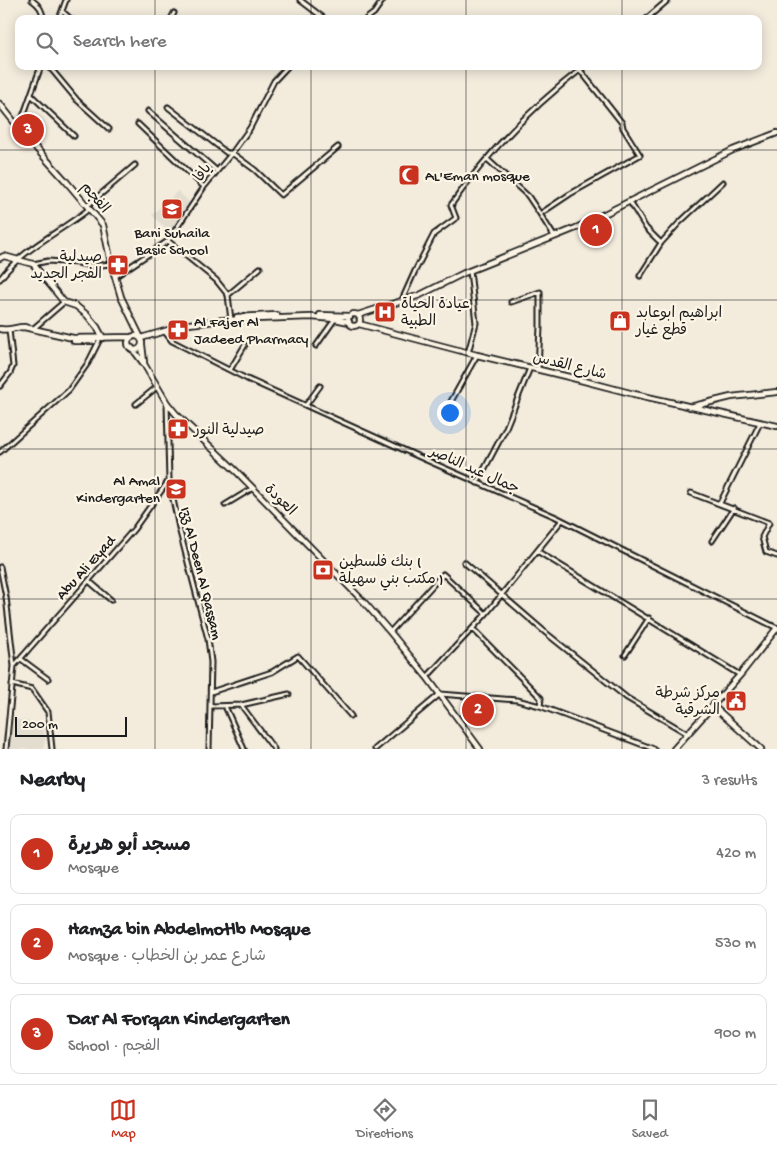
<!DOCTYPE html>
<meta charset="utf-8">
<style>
body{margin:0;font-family:"Gochi Hand","Playpen Sans Arabic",sans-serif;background:#f2f2f2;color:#202124}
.scale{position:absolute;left:15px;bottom:12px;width:112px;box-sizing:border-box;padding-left:5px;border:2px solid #1c1c1c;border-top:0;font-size:14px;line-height:18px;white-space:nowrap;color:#1c1c1c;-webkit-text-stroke:4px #fcf5e5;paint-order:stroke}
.you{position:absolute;left:449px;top:412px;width:18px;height:18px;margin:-12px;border:4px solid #fff;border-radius:50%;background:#1a73e8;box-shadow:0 0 0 8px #1a73e833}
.badge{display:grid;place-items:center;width:32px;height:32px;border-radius:50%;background:#c8321e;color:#fff;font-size:16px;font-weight:700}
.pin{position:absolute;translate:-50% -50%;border:2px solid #fff;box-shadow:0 1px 5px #0006}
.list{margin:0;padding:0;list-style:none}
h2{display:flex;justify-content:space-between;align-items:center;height:65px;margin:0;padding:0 20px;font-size:21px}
h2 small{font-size:16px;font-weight:400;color:#757577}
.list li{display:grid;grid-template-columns:32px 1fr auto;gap:15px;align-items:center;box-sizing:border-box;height:80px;margin:0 10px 10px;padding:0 10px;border:1px solid #e0e0e0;border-radius:10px}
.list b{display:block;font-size:19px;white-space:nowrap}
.list p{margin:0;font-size:16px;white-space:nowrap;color:#757577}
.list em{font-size:16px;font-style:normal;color:#757577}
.icon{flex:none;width:28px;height:28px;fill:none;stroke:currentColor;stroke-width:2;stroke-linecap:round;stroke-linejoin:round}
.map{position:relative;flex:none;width:777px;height:749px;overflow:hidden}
.search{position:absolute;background:#fff;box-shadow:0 2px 12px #0003;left:15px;right:15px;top:15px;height:55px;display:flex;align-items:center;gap:12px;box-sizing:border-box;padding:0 18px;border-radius:10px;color:#757577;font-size:19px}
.sheet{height:335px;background:#fff}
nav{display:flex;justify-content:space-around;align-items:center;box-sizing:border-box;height:70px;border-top:1px solid #e0e0e0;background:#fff;font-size:14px;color:#757577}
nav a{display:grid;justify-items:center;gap:2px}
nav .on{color:#c8321e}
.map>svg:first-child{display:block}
</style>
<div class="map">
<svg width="777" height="749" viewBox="0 0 777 749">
<rect width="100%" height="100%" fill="#f3ecdd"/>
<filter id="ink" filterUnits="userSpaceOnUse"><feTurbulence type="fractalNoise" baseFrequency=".02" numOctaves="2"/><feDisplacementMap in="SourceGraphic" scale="10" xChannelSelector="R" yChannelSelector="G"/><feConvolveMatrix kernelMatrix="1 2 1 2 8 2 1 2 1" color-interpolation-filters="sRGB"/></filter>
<g filter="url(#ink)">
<path fill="#e3ddcf" d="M178,191l13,13 -21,29 -18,-18z
M13,719l27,4 6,15 -3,11h-35z"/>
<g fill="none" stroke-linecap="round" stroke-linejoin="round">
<g stroke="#1c1c1c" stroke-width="7">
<path id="street" d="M32,0c7,5 11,10 11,19
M300,0l25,19
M62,11l9,8
M59,19l7,-19
M171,19l3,-6
M366,19l8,-6 9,-13
M646,19l22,-19
M46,66l6,4 25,30 32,29
M31,95l43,41
M168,107l59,46h5l23,17 26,25 57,-48
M148,111l69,60
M138,124l66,63
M19,128l22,-62
M487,159l41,37 12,18
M630,202l16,26 15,15
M87,206l48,-41
M554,236l-14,-22 30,-20 70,-39 -17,-27 -1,-5 -42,-53
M168,241l48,39 12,15 3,25
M33,264l15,-3 30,2 13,3 20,-2
M116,276l52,-35 36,-54 28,-34 18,-25 24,-47 14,-15
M640,276l21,-33 18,-20 44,-41
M0,279c22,-30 60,-47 89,-70
M228,295l32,-27
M402,300l13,-29 19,-37 22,-16 -5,-13c37,-53 83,-100 134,-139
M511,302l29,-10v35l-2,42
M34,328l30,-26
M165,332l7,9 75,38 177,80 132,58 221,111
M316,346l19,-27
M468,353l8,-30 -6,-52
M230,370l15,-25
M0,386l10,-13 3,-7 -4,-36
M136,404l21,-17
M167,404l2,76 10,48 29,111 3,23 -2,87
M306,405l14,-19
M449,405l28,-50
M0,452l69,-62 19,-27 11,-22
M477,483l28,-53 25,-62
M691,493l78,30 -7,14 4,15 11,4
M720,503l40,-80
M225,505l28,-17
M712,541l22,-33
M537,551l203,124
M464,562l82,71 81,65 61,36
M0,567l6,30 8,69 -8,83
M89,581l22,19
M473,629l68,69 -1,8
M390,632l53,-58 43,40
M625,655l24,-37
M21,659l27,20
M14,666l120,-137 35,-49
M427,677l59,-63 76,-94
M12,684l20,5 16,23 4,37
M211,692l61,-20 26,-16 53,60
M241,705l33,44
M211,706l30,-1 48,-11
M225,706l19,43
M375,749l65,-55 77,6 23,6 114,43"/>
</g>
<g stroke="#1c1c1c" stroke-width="8">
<path id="secondary" d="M0,104l26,33 39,43 38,45 8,38 10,34 20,41 48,-14 35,-4 87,-3 24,2 14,3
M0,258l4,-2 29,8 31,38 12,4 11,9 10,12 6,11
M348 320a6 6 0 1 1 12 0a6 6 0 1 1-12 0Z
M320,315l30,1
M358,315l62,-20 44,-22 112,-45 157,-78 44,-17
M237,317l40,-2
M359,324l118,31 92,22 65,17 143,32
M0,329c9,2 15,-2 24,-2l49,11 59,-1
M128 343a7 7 0 1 1 14 0a7 7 0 1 1-14 0Z
M74,341h20
M142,345l2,17
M132,348l12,16 23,39 9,11 61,58 127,130 26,30 37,45 53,72
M690,407l41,-10 46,-5
M713,706l48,43
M674,749l66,-74 37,-47"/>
</g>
<use href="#street" stroke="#fcf5e5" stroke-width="3"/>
<use href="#secondary" stroke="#fcf5e5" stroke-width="4.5"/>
</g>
</g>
<path fill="none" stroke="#1c1c1c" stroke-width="1" stroke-opacity="0.55" d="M155,0v19M311,0v19M466,0v19M622,0v19M155,66v683M311,66v683M466,66v683M622,66v683M0,150h777M0,300h777M0,449h777M0,599h777"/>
<defs>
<g id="mosque-square" transform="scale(1.125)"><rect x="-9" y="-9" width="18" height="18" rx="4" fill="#c8321e" stroke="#fcf5e5"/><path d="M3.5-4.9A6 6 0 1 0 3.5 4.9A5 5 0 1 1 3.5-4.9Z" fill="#fff"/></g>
<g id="school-square" transform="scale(1.125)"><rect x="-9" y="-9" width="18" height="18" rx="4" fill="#c8321e" stroke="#fcf5e5"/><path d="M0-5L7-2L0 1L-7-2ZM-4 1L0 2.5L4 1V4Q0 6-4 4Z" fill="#fff"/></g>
<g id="pharmacy-square" transform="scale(1.125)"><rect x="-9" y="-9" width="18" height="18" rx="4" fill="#c8321e" stroke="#fcf5e5"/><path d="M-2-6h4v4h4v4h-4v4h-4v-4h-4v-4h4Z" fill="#fff"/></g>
<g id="hospital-square" transform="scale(1.125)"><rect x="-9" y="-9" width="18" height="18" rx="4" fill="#c8321e" stroke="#fcf5e5"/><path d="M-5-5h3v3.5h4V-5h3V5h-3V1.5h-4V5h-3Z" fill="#fff"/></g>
<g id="shop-square" transform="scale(1.125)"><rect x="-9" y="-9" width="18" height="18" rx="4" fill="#c8321e" stroke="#fcf5e5"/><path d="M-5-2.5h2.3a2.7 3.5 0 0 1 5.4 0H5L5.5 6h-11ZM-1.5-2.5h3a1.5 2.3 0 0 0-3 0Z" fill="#fff"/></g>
<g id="bank-square" transform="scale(1.125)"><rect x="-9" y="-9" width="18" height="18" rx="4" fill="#c8321e" stroke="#fcf5e5"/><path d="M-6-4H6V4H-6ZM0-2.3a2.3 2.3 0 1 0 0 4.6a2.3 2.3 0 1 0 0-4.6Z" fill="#fff"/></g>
<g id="civic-square" transform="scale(1.125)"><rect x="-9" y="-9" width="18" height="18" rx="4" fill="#c8321e" stroke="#fcf5e5"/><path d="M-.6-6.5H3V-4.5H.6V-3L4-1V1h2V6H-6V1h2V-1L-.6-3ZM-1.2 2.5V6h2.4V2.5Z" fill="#fff"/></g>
</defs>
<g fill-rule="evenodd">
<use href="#mosque-square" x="409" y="175"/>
<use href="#school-square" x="172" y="209"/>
<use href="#pharmacy-square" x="118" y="265"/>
<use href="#hospital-square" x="385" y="312"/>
<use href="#shop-square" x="620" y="321"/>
<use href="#pharmacy-square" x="178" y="330"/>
<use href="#pharmacy-square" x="178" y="429"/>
<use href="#school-square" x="176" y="489"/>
<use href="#bank-square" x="323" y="570"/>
<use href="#civic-square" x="736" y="701"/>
</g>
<g text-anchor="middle" stroke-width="4.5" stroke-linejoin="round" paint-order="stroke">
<g font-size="15" fill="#1c1c1c" stroke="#fcf5e5">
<text transform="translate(202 172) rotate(-52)" y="5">يافا</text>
<text transform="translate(96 197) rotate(50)" y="5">الفجم</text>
<text transform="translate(570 365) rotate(14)" y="5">شارع القدس</text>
<text transform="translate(475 469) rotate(24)" y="5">جمال عبد الناصر</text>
<text transform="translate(281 499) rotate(45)" y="5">العودة</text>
<text transform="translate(85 567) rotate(-48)" y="5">Abu Ali Eyad</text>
<text transform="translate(202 573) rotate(76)" y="5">Izz Al Deen Al Qassam</text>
</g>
<g font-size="15" fill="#1c1c1c" stroke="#fcf5e5" text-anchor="start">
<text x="425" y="180">AL'Eman mosque</text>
<text x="172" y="237" text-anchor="middle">Bani Suhaila<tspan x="172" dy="17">Basic School</tspan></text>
<text x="102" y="261" text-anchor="end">صيدلية<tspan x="102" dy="17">الفجر الجديد</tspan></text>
<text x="401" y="308">عيادة الحياة<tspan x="401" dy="17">الطبية</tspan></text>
<text x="636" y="317">ابراهيم ابوعابد<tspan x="636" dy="17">قطع غيار</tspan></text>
<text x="194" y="326">Al Fajer Al<tspan x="194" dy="17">Jadeed Pharmacy</tspan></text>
<text x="194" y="434">صيدلية النور</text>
<text x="160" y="485" text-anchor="end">Al Amal<tspan x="160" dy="17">Kindergarten</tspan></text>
<text x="339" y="566">بنك فلسطين (<tspan x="339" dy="17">مكتب بني سهيلة )</tspan></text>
<text x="720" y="697" text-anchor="end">مركز شرطة<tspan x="720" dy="17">الشرقية</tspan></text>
</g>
</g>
</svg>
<div class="scale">200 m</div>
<div class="you"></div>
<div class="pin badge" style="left:596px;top:230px">1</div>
<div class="pin badge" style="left:478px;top:710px">2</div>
<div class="pin badge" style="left:28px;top:130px">3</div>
<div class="search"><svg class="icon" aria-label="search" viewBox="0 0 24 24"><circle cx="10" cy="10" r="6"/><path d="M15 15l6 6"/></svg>Search here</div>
</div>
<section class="sheet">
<h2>Nearby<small>3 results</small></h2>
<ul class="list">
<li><span class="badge">1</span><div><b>مسجد أبو هريرة</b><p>Mosque</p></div><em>420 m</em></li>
<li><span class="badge">2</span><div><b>Hamza bin Abdelmotlb Mosque</b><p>Mosque · شارع عمر بن الخطاب</p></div><em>530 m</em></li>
<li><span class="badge">3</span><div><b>Dar Al Forqan Kindergarten</b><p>School · الفجم</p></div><em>900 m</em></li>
</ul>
</section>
<nav>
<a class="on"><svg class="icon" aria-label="map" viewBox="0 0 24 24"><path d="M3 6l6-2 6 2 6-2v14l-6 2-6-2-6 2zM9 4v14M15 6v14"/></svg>Map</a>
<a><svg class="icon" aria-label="directions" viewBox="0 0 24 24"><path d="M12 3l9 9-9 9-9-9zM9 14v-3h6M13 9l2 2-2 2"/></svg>Directions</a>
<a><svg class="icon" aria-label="saved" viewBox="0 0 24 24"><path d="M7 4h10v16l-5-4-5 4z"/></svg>Saved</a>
</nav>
